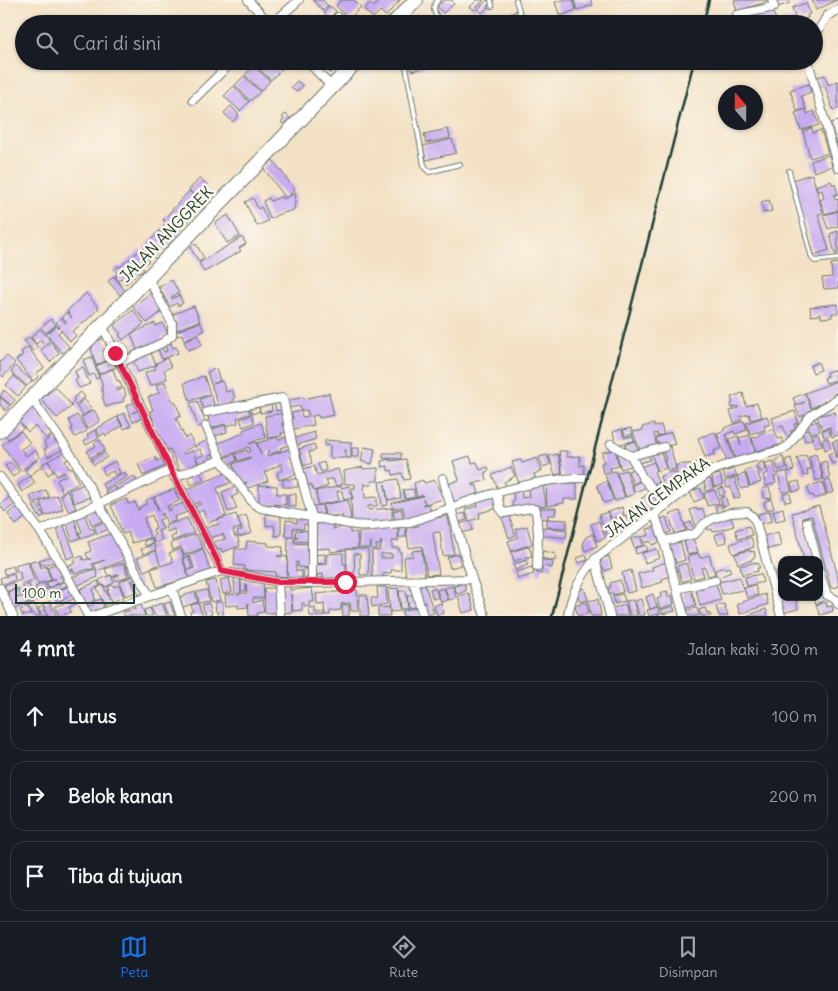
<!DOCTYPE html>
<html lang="id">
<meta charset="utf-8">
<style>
body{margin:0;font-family:Delius,sans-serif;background:#20242c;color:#f1f3f6}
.controls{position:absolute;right:15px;bottom:15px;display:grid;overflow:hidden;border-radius:10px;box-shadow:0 1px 4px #0004}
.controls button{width:45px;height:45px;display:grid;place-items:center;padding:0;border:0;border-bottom:1px solid #363941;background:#171b24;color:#f1f3f6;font:25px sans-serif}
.compass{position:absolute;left:718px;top:85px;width:45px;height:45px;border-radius:50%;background:#171b24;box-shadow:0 1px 4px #0004;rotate:340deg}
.scale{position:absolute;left:15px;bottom:12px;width:120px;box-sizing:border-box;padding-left:5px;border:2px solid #1f3d34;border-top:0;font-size:14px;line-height:18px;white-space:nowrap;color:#1f3d34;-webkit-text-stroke:4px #fbf7ec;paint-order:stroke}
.stop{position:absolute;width:15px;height:15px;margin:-11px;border:4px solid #e11d48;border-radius:50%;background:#fff}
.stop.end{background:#e11d48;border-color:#fff;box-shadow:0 1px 5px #0008}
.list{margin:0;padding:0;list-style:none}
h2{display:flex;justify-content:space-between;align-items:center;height:65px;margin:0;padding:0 20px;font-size:21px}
h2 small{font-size:16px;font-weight:400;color:#9ea1a6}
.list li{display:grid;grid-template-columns:32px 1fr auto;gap:15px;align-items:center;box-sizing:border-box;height:70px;margin:0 10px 10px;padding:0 10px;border:1px solid #363941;border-radius:15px}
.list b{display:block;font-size:19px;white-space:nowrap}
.list em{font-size:16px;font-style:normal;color:#9ea1a6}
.icon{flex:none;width:28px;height:28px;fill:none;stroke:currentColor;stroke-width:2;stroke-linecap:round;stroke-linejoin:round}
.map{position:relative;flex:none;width:838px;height:616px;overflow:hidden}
.search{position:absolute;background:#171b24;box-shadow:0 1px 4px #0004;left:15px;right:15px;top:15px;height:55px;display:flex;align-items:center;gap:12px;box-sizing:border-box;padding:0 18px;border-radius:28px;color:#9ea1a6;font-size:19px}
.sheet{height:305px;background:#171b24}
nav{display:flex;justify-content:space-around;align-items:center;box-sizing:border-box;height:70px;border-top:1px solid #363941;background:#171b24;font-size:14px;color:#9ea1a6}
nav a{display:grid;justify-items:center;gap:2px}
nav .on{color:#1a73e8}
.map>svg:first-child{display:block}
</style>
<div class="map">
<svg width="838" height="616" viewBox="0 0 838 616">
<rect width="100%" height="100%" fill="#fbf7ec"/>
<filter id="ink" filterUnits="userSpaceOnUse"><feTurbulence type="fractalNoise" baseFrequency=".02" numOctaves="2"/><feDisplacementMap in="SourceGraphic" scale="10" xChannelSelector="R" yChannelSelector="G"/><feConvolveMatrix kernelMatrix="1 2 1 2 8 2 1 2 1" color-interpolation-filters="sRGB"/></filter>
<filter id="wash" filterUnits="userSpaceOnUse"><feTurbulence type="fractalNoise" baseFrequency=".0096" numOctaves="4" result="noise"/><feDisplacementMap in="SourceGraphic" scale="20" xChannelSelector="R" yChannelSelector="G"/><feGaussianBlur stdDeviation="1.12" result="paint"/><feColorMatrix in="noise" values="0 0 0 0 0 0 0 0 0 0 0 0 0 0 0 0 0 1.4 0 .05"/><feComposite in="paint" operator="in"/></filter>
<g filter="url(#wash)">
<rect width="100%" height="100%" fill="#f3e1c5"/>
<g id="blocks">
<path fill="#c7aaf2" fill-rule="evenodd" d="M313,0h10l5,6 -5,5z
M341,0h13l7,7 -12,12 -13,-13z
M380,0h20l-14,16 -6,-5 -7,7 -9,-8 6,-7 4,4z
M444,0h8l2,4 -11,9 -6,-7z
M477,0h7l-10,10 -4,-3z
M487,0l4,4 -9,9 -4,-4z
M562,0h11l3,10 -16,6 -5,-14z
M574,0h17l2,5 -16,5z
M734,0h32v2l-29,9z
M771,0h18l1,3 -16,5z
M812,0h25l-21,10z
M806,3l4,11 -3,1 1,3 -7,2 -1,-3 -4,2 -4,-11z
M330,6l6,5 -6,8 -6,-6z
M771,7l5,13 -11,4h-31l-3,-8z
M517,11l5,12 -12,1 -3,-9z
M795,18l2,6h-19v-1z
M259,61h22l4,5 -14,14 -16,-15z
M325,61h12l2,3 -9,9 -8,-9z
M424,61h2l1,6 -15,4 -2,-6z
M254,66l16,15 -9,10 -16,-16z
M825,75l3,10 10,-4v28l-5,1 -8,-24 -5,1 -3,-10z
M244,76l16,16 -10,9 -15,-16z
M297,81l6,5 -7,6 -5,-5z
M809,84l2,8 -10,4 5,13 -9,2 -7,-21z
M234,86l15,16 -9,9 -16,-15z
M231,106l8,9 -6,7 -9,-9z
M806,109l1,5 7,-3 5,14 -18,5 -6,-17z
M286,114l4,4 -7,6 -2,-2 3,-3 -2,-2z
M838,121v26l-8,-24z
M812,128l1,5 8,-3 7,23 -18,5 -7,-27z
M448,129l2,9 -24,5 -2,-9z
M452,139l4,14 -30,7 -3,-14z
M829,155l3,11 -18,6 -3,-11z
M273,160l22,30 -9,8 -23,-30z
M812,174l11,39 -5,1 11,36 -15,5 -22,-75z
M200,178l7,7 -5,5 8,8 -7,6 2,2 -4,4 -7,-7 -2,2 -4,-3 -6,7 1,2 -2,3 7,6 -11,13 3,2 -7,7 -13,-12 7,-7 -4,-3 26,-29 4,3 -4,-4z
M831,181l1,3h3l3,10 -4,1 1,5 3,-1v11l-13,4 -5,-14 4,-2 -2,-8 -4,1 -2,-5z
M296,193l-2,17 -17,5 -7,4 -7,-18 6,-3 2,3 11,-5 1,3z
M253,198l5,11 3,-2 7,14 -11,5 -12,-24z
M769,200l3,11 -8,2 -3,-11z
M838,211v15l-10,3 -5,-14z
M228,215l12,21 -13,7 -12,-20z
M159,231l12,11 -15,17 -12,-11z
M838,231v22l-3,1 -5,-20z
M242,237l4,7 -7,4 2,3 -37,21 -5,-9z
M196,244l8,14 -5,4 -9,-15z
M140,250l9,11 -8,5 3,4 -4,3 -1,-1 -5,6 -5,-7 -3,3 5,6 -5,4 -5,-6 -3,3 -3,-5 3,-2 -4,-5 5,-3 1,1z
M838,263v25l-14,1 -2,-11 10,-1 -1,-13z
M114,276l11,15 -5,4 -12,-14z
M172,280l7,13 -7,4v2l7,-4 4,8 -5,3 -1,-3 -7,4 -11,-20z
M86,293l13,15 -13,13 -14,10 4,5 -6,5 -9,-11 -3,3 11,14 -7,6 -16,-19 11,-8 2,2 1,-1 -4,-5 5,-4 4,5 1,-2 -4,-4 5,-5 5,6 -5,-7z
M150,293l14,17 -17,13 -14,-16z
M838,304v9h-6v4l-11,1v-5l-2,1v1l-8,1 -1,-9z
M194,306l6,15 -24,9 -2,-5 3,-2 -4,-9z
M133,310l11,14 -21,16 -4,-5 2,-1 -7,-8z
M51,319l5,6 -10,8 -5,-6z
M200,322l4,9 -20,9 -2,-6 -5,2 -2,-4z
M155,323l1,3 7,-3 5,11 -6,3 1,3 -25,12 -7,-18z
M40,329l10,11 -5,5 -4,-5 -5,4 -5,-7z
M198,335l4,10 -14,5 -4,-9z
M29,337l9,10 -5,4 -9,-10z
M105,338l3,9 -4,3 4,10 -12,5 -5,-17 2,-1 -1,-4z
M51,342l8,11 -9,9 -9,-12z
M171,343l2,5 3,-1 2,6 -16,6 -5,-12 4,-2 3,7 3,-1 -2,-6z
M28,347l16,21 -8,5 3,4 -6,4 -17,-21 7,-5 -2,-3z
M150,351l6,14 -18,7 -6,-14z
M7,356l8,7 -12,14 -3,-3v-12z
M92,357l7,21 -3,1 -2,-5 -5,2 -6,-16z
M167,358l4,9 -7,3 3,9 -17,7 -5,-13 11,-4 -2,-3 3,-1 -1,-2z
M113,359l3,8 -17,7 -3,-8z
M818,362l3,8 -8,3 -3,-7z
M15,366l17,15 -5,5 -16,-14z
M83,367l7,17 -11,4 -4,-8 3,-1 -3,-8z
M113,369l4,12 2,-1 3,7 -5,2 1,2 6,-3 2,8 -3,2 1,3 -18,6 -4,-11 2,-1 -3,-8 2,-1 -4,-12z
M216,369l4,12 -7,3 9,-3 4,11 6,-2 3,9 -2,1v2l-14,5 -12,-35z
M834,370l2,10 -10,3 -2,-5 3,-1 -1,-5z
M14,376l12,11 -8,9 -12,-11z
M204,376l6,18 -20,7 -6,-18z
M837,381l1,11 -4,2 1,2 -23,12 -7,-15z
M165,382l8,20 2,-1 6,15 -5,2 9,20 5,-2 4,10 -11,5 1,3 8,-4 6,14 -18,8 -10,-23 -5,2 -15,-40 3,-1 -5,-13 11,-4 -3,-8z
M56,387l16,19 -15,12 -16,-19z
M4,390l11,10 -4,5 -11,-9z
M81,392l4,5 -10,8 -3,-3 3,-2 -2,-2z
M329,393l5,22 -15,3 -1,-3 -5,1 -1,-1 2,10 -21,4 -2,-9 2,-1 -1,-6 9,-2 1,6 7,-1 -2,-6 -6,1 -1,-5 -12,2 -2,-7 18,-4v2z
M743,393l3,13 11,-3 5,14 -11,3 -2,-6 -9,2 2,4 -8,3 -4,-12 8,-3v-2l-6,2 -1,-4 2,-1 -2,-6z
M805,393l7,18 -12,6 -5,-11 10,-4 -9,3 -3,-7z
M211,395l4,13 -11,3 -4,-12z
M0,397l10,9 -4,5 -6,-6z
M84,399l8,10 -9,7 -7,-10z
M283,400l2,9 -9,2 -2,-9z
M137,401l4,8 -9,4 9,-4 4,8 -12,5 -7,-16z
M197,401l9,23 -8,3 -8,-24z
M271,401l1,10 -12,2 -1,-10z
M33,403l7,9 -3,3 1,1 2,-2 13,19 -7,6 -11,-13 -7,6 -8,-9 4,5 -16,11 -5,-6z
M247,406l3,8 -13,4 1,5 -12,3 -1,-2 -16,5 -2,-8 2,-1 -1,-6z
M258,406l2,5 -8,3 -2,-5z
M94,410l6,11 -13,8 -6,-12z
M795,411l3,12 -4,1 2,6 -5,1 1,4 -6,1 -3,-10 -8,2 -3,-10z
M835,412l3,9v14l-6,2 -2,-8 1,-2 -9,2 -5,-13z
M124,413l7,13 -7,3 -6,-13z
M285,413l1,9h-4v4l6,-1 1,7 -8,1 1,3 -14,2 -3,-22z
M77,415l10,16 -12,6 -4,-8 2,-1 -4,-8z
M252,415l2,8 -11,4 -3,-8z
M767,416l3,8 -6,2 1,4 -15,4 -4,-11z
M117,417l5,9 -16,10 -1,-3 -5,3 -4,-7z
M744,421l3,9 -12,4 -1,-3 -8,3 8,25 -7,2 -10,-28 8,-3 -1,-2z
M817,421l3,10 -9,2 -3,-9z
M261,423l5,15 -9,2 -8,4 7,-2 5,13 -4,-12 20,-6 1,3 11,-4 3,8 -12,4 1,2 -10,4 -1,-3 -3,1 1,4 24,-8 4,11 -4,2 2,6 3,-1 2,7 -20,7 -2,-7 6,-3 -2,-6 -16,8 3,9 -23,8 -1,-4 3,-3 -7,2 -7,-20 17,-6v-1l-12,4 -3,-7 12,-4 1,3 3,-2 -2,-4 -28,11 -5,-14 28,-11 -1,-3z
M654,424v3l7,-2 3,10 -7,1v-3l-3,1 3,14 -16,4 -8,-20 10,-2 -1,-3z
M225,425l2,7 -15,5 -2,-7z
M631,428l2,6 -8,2 -2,-6z
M828,428l2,7 -6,2 -2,-6z
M622,429l2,9 9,-2 1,5 -18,4 -3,-13z
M774,429l4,10 4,-1 2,6 -28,7 -4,-13 7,-2v-2z
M808,429l4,10 -7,2 -3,-10z
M95,430l4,8 -13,7 -2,-4 5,-3 -2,-3z
M21,431l9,12 -9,6 5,7 9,-6 5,7 -19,14 -19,-26z
M314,432l2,7 -19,6 -2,-7z
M671,432l4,12 -16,4 -3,-10z
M715,432l6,16 -7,3 1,3 -10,3 -7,-19z
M818,433l4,12 -7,2 -3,-12z
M750,435l5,17 -20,6 -6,-19 9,-3 3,10 -2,-8z
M53,436l3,7 4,-2 4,8 -16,8 -4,-8 3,-1 -3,-6z
M828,438l3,10 -6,2 -3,-10z
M210,439l6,14 -7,3 2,3 -12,5 -3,-6 7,-3 -3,-6 -3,2 -2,-5z
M100,440l5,10 -15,8 -3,-7 9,-5 -2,-3z
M325,440l26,2v16h-5v-8h-1v8h-15v-13l-5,1z
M838,440v18l-6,-16z
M635,441l3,10 -9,3 -4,-9z
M314,444l2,6 -7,2 3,11 -8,3 -5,-17z
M670,446l6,23 -8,2 -4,-10 2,-1 -4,-12z
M364,447l11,2 -3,15 -11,-3z
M352,448h7v9h-7z
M660,449l6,19 -8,3 -8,-19z
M615,450l4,16 -9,2 1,4 -8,1 -2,-10h3l-2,-11z
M66,451l4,7 -5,3 4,8 3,-1 7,15 -17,9 -5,-12 9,-5 -2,-3 -7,4 -9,-15z
M559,451h8v6l13,-1v10l4,-1v10l-21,2z
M104,452l3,5 -13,8 -3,-5z
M624,452l2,5h2l3,9 -10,3 -4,-14z
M647,452l3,8 -11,3 -2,-8z
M834,452l3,10 -5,2 -4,-10z
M383,453h18v6l-18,-1z
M235,454l2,7 -11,4 -2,-7z
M558,454l4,19 -7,2 -6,-19z
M816,454l7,25 -7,2 -7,-25z
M547,455l3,9 -7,3 -4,-10z
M806,455l5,14 -4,1 1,5 -4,1 -7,-18z
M470,456l2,7 5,-1 3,8 8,-3 1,4 -4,1 2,8 -14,4v2l3,-1 4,11 -28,8 -4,-20 11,-4 -6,-19z
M155,457l2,4 5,-2 3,7 -22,10 -5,-12z
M783,457l3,11 -8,2 -3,-10z
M537,458l5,13 -8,3 1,4 -16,6 -7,-22 9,-2 1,3z
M791,458l3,12 -5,2 -4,-12z
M390,459v2l16,-2 4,20 -6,1 -2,-7 -9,2 -1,-5 -4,1v-5l-6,1 -1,-6z
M37,460l4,7 -12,9 -4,-6z
M48,461l6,10 -6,4 -6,-11z
M115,461l5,12 -5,2 -2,-4 -8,4 -3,-7z
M705,461l1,11 -10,1 -1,-10z
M773,461l4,15 -3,1 2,6 -10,3 -3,-11 5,-2 -3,-10z
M826,461l4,17 -6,2 -4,-17z
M11,462l8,10 -6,5 -8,-11z
M324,462l2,8 -5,2 -3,-8z
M654,462l3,8 -3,1 4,11 -9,3 -9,-18z
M763,462l2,8 -5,2 -3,-8z
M684,464h10l1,15 -18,2 -1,-16z
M314,466l3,9 21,-6 5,15 -7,2 -3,-7h-4l-3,1 2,6 -14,5 -3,-7 -3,1 -5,-16z
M363,467v2l15,-1v13h-7l1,4h-7l-1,-2 1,15 12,-1v9h-9v4l24,-2v12l-40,3 -1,-24h2l-1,-11h3v-4h-10l-1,-13z
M511,467l4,9 -11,6 2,3 -8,4 -6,-14z
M756,467l5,15 -11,4 -5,-15z
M636,468l6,12 -9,4 -5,-13z
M734,469l3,7 -12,3 -2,-7z
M626,470l8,24 -8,3 -9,-24z
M615,471l10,26 -10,4 -10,-26z
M674,471l3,9 -7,2 1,3 -7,3 -4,-12z
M787,471l4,20 -9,1 -4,-19z
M124,472l3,5 -22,12 -3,-5z
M200,472l4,8 -13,5 -4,-8z
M226,473l4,10 -13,5 9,28 -18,7 -5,-13 -8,3 -3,-5 9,-4 -1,-2 -11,4 -6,-15z
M720,474l3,11 -9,2 -2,-11z
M745,474l4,13 -8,2 -4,-13z
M30,476l5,7 -13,9 -4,-7z
M134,476l3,6 -18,9 -3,-5z
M735,478l5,19 -6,2 -3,-12 -4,1 -2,-7z
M283,479h15v8h-15z
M398,479l3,19 -13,2 -3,-16 3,21 -6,1 -3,-24z
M711,479l2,10 -7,2 -2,-11z
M423,480l1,3 11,-3 8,19 -18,5 -2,-5 2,5 -3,1 7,-1 2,8 -9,2v2l-17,4 -2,-13 -10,2 -1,-6 31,-7v-1l-6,2 -3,-14z
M644,480l3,7 -12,5 -3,-7z
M830,480l4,12 -7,2 -3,-12z
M555,481h9v2h13v16h-13v4l-17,3 -1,-22h10z
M607,481l6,19 -9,3 -7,-18z
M799,481l2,9 -8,2 -2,-9z
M658,482l12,15 -6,4 -12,-15z
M822,482l4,13 -8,3h-4l-1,-3 -3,1 -3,-9z
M84,484l6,13 -16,6 -5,-13z
M259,485l18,1v8h9v11l-27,-1z
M114,486l3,6 -9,4 -3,-5z
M237,486l2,4 -3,1 2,3 -6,3 5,12 -9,3 -6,-20z
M341,486v2l8,-2 3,12 -8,2 -2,-9h-5l2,10 -21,4 -2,-14z
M543,486l3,20 -7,1v-2l-26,5 -1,-8h2l-1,-11 8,-2 1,9 7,-1 -1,-9z
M723,487l2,7 -5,2 -2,-7z
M769,487l3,11 -7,1 -3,-10z
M700,488l4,10 -10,4 -4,-10z
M174,489l5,12 -12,5 2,5 2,-1 -1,-2 16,-6 4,9 -16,6 1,4 -8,3 -4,-11 -2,1 2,4 -4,2 4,9 -5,2 4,9 -8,3 -2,-6 3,-2 -2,-6 3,-1 -4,-13 -8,3 6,20 -18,5 -4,-11 -5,2 -12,-29 15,-6 2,5 7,-2 3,8 2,-1v-2l7,-3 -1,-4 7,-2 5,12h1l-5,-13z
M414,489l1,8 -10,2 -2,-9z
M46,490l3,7 -16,6 -3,-7z
M653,490l9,12 -13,9 -8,-12z
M715,490l4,13 -12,3 -3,-13z
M67,491l9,17 -7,4 -9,-17z
M790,493l1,8 -6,1 -2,-8z
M288,494h8v13l-8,-1z
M57,495l6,14 -18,7 -5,-14z
M11,496l5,7 -11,9 -5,-7z
M725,496l3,9 -5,2 -3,-9z
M495,497l3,11 -19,5 1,5 -11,3 -4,-12 13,-3 -1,-4z
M771,499l3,9 -8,2 -2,-8z
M348,500l3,19 -8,2 -1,-6 -17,2 -2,-12z
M37,504l7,12 -4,2 -7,-12z
M720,504l3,7 -6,2 -2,-7z
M18,505l9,11 -11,9 -8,-11z
M322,505l2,10 -10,2 -1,-11z
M635,506l7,10 -7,4 -6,-10z
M819,506l19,71v10l-7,1 -19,-72 -10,2 11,42h-9l-12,-47z
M622,507l2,7 -13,5 -2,-7z
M99,508l4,13 -11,4 -5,-12z
M538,508h18l-1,7h-7v4l-10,-1z
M696,508l1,2 5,-2 4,11 -5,1 1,3 -6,3 -6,-16z
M783,508l2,11 -9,2 -3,-10z
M401,509l2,10 -8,2 -2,-10z
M680,511l6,19 -11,4 -6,-19z
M770,511l2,10 -12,3 -2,-10z
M509,512l6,24 -6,2 -8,-23z
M608,512l3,9 15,-6 5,14 -14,6 -1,-3 -9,4 -8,-21z
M84,513l6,16 3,-1 2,5 -14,5 -2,-5 3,-1 -6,-16z
M465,513l2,7 -9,2 -2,-7z
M236,514l5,14 -8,2 2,7 2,-1 3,10 -18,6 -1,-4 -4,2 -3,-8 11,-3 -2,-5 -17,5 -3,-11 16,-4 -2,-4z
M266,514l15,2v19l-6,1 -1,-11 -8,1z
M246,515l6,18 -13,4 -2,-5 5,-2 -4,-12z
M730,515l4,11 -21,6 -1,-3 -4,1 -1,-4 4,-1 -1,-3z
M448,516l6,38 -11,2 -3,-24 -7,1 6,41 -12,1 -5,-29 -13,2 -3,-20 13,-2 -1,-5z
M74,517l6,21 -8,3 -6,-21z
M666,517l5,15 -7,2 -5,-14z
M187,518l7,15 -22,8 -1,-4 5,-2 -2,-6 -7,3 -2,-6z
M297,518h12v7l-5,-1v5l-11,-1v8h-8l1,-16 8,1v2h3z
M547,519l20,1v8l-20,-1z
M470,521l3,9 -11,3 -2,-9z
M599,521l6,17 -8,3 -6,-17z
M106,522l3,7 -12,5 -3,-8z
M691,522l4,9 -7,2 -3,-9z
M63,523l12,33 -8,3 -11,-33z
M333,523v6l17,-3v7l7,-1 1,16 -27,4 -1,-4 -15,1 -2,-25z
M399,526h7v11h-7z
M527,526l5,18 -21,7 -3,-10 10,-3 -2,-9z
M749,526l3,9 -14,4 -3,-9z
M540,527l27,3 -1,8 -26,-3z
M656,527l4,15 -8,3 -2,-4 -6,2 -2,-6 7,-2 -2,-6z
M371,528h27v13h-6v7h7v4h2v18h-10v3l-8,1v5h-11v-29l7,1v-3h2v-7v4h-5v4h-5v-7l-1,6h-11v-16h12zM381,554h11v4h-11z
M296,530l15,1 -1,11 -15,-1v-4h3l-3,-1z
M724,532l3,10 -9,2 -3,-9z
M778,532l3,14 -14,3 -3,-13z
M112,533l7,15 2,-1 5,13h-2l-27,11 -3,-7 11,-4 -13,4 2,4 -5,2v-1l-15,5 -1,-5 -4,2 -2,-5 9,-3 -2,-4 8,-3 1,4 8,-1 -3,-1 -2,-5 5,-2 -3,-9z
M196,534l7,14 -19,7 -3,-8 -8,3 -2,-7z
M593,534l4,12 -12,5 -2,-6 3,-8z
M640,536l3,9 -9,3 -3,-9z
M288,537h6v6l17,1 -1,24 -12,-1v-5h-2v9h6v8l-15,-1z
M751,537l3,10 -21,7 -3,-10z
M151,538l2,5 -8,3 -1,-5z
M693,538l5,14 -10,3 -4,-14z
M680,540l5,20 -9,3 -1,-4 -2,1 -4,-17z
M247,541l21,2v3l15,1 -1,9h-5l11,1 -1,20 -12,-1 1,-4 -32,-2 1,-4 -11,-1 1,-16h11z
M154,544l2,6 -13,4 -2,-5z
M646,545l2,5 -12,4 -1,-6z
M529,546l3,10 -18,5 -3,-9z
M180,549l4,8 -2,1 7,20 -32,9 -6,-18 22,-7 -4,-9z
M203,549l7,21 -1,2 -19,7 -3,-8 7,-3 -5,-13z
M346,549h22l1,26h-9v-21h-6l1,19h-8z
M657,549l3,9 -15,5 -3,-10z
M422,550l3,27 -19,2 -2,-22 9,-1 -1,-5z
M750,550v2l4,-1 1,6 -3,1v2l-14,4 -3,-10z
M156,551l4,13 -16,7 -7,-13z
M543,551l13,3 -1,7 -14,-3z
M343,553v11h3v15l-23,1v-6l-6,1v3h-5v-13l15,-1v-10z
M698,553l2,5 9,-3 6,19 -7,2 -3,-9 -4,1 3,8 -10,3 -7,-22z
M325,554v9l-12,1v-9z
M458,554l3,11 -11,3 -3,-11z
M586,555l2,5 -9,3 -2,-5z
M53,556l2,6 -14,3 -2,-5z
M188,556l4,12 -5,2 -4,-12z
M609,556l3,12 -7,3 -2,-4 -4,1 -1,-5 4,-2 -1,-2z
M539,559l14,3 -1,6 -9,-2 -2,8 -4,-1z
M35,560l1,2 3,-1 2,7 5,-2 5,14 -13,4 -9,-22z
M526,560l2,5 -13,5 -2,-6z
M28,561l6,20 -12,4 2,3 5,-4 5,15 -2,1 1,2 -22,8 -4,-12 3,-1 -2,-5 8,-3 1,9 7,-2 -1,-2 -3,1 -2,-7 -12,4 -2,-6 17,-6 -1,-8h-3l-2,-7z
M129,561l6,14 -5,2 -5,-14z
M666,562l5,14 -9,3 1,3 -21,6 -4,-14 15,-4 -1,-3z
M756,562v2l2,-1 2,5h-3l1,3 -16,4 -2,-9z
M58,563l5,12 -3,1 3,5 -15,7 -2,-5 9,-4h-3l-5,-12z
M124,563l4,14 -12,4 -2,-4 6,-3 -8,3 -1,-2 -3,1 -3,-7z
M686,563l5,16 -9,3 -5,-16z
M13,566l2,6 -10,3 -2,-6z
M532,567l2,7 -16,5 -2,-7z
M725,567l1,2 3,-2 2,5 -14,6 -2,-8z
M304,568l7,1v10l-8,-1z
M95,569l3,8 -22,9 -4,-9z
M782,569v11l-4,1 -2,-10z
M631,570l5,21 -9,2 -5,-20z
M14,574l1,6 -13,5 -2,-7z
M761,574l2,8 -16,4 -2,-9z
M111,575l3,8 -9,4 -1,-2 -2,1 -3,-6z
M130,577l6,15 -11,4 -6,-14z
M740,577l3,13 -21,4 -3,-12z
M138,578l6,15 -5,2 -6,-15z
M229,578l3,14 -9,2 -3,-14z
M234,578h6l1,15 -4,1 10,-1 -1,-9v7h-5v-11h11v2h11l1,16h-11v5l9,-3 2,12 -7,1v3h-8l-1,-13v4l-10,1v-3l-12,1 -1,-11 10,-1z
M67,580l2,5 -19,8 -2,-4z
M216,580l4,20 -9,2 -5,-20z
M620,580l3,12 -10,3v-2l-4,1 -1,-6 3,-1 -1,-4z
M98,581l2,5 -7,3 2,11 -8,4 3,2 3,-1 -1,-3 9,-3 3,8 -15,7 -9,-19 2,-1 -2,-5z
M782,582v10l-3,1 -3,-10z
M44,583l3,6 -4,2 2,2 -9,5 -2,-5 3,-2 -2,-4z
M464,583l2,8 -9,3 -3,-8z
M716,584l5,16 -21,6 -4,-16z
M72,585l3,9 -18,8 -4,-9z
M103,585l8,17 -7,3 -7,-17z
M113,585l1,2 5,-2 5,12 -13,5 -4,-12h2l-1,-3z
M425,585l9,28 -8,3 -6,-11 6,-3 -6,2 -5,-16z
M755,585l3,10 -11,3 -3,-10z
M290,586v4l22,-2 2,14h-5v4l-4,1 -1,-4h-2v7l-9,1 -2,-17 1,18 -9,1 -3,-26z
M453,586l3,12 -7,2 -4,-12z
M377,587h9l1,17 -15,3 -1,-9h7z
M820,587l4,14 -8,3 -2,-7h5z
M264,588h12l1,25h-12z
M398,588l2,23 -10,1 -2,-23z
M435,588l3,9 -5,2 -3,-10z
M444,588l4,12 -7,2 -4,-12z
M584,588l4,12 -8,2 -4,-12z
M207,590l2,11 -10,2 -2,-11z
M357,590l1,21h-7l-1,-8 -9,1v6l-11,1v4h-5l-1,-11 -7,1 -1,-11z
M691,590l5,15 -11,4 -2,-6 2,-1 -3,-10z
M399,591h7l2,17 -7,1z
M667,591l1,6 4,-2 2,9 -14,5 -3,-10 4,-2 -1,-4z
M195,592l3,10 -15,5 -3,-10z
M469,593l5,17 -11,3 -5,-17z
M415,594l3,12 -9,2 -2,-12z
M623,594l2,7 -10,3 -2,-8z
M653,594l4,13 -7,2 -4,-12z
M765,594l3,10 -28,10 -3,-10z
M782,594v3h13l3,12 -16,4 -4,-18z
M360,595h7l2,21h-9z
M76,598l2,5 -9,4 2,5 -12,4 -4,-9z
M598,599l3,17h-10l-3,-15z
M641,599l4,16 -6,1 -4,-15z
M633,600l2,7 2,9h-7l-2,-7 -2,-8z
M50,601l6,15h-8l-5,-12z
M170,602l5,14h-6l-5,-12z
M215,602h8v14h-5v-4h-2z
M586,602l3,11 -11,3 -3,-10z
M826,602l1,5 5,-1 1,5 -13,4 -4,-10z
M34,603l6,13h-6l-1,-3 -2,1 -3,-8z
M162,603l5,13h-12l-4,-9z
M198,603l5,13h-12l-1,-4 3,-1 -2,-6z
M209,603l3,11 -6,2 -4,-11z
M441,603l3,10 -7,2 -3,-9z
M724,604l4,12h-9l-3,-10z
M141,605l4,11h-21l-2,-4 14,-3 -1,-2z
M342,605h7v11h-6z
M626,605l2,11h-14l-2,-8z
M43,606l4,10h-6l-3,-8z
M673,606l2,5 -13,3 -1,-4z
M27,607l4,7 -8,2 -3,-6z
M315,607v6l9,-1v4h-14l-1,-8z
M389,607l1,9h-12v-8z
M418,607l2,9h-17l-1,-5z
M658,607l2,7 -11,2 -2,-6z
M150,608l3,8h-7l-2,-6z
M697,608l2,8h-12l-2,-5z
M705,608l2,6 3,-1 1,3h-10l-2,-6z
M766,609l2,7h-22z"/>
</g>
</g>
<g filter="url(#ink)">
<use href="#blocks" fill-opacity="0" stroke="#697667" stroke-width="1"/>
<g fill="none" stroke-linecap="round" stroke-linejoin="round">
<g stroke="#697667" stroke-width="6">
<path id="lane" d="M438,0c-8,8 -2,15 2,24
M491,0l1,6
M516,0l6,21
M405,61l19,104 5,7 31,-8
M789,171l23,87 3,3 23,-3"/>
</g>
<g stroke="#697667" stroke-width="10">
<path id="street" d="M248,0l22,24
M737,15l37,-8 -2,-7
M272,24l27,-24
M333,24l5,-7
M814,38l13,-22 11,-6
M307,61l25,26
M808,61l30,107
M193,100l40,-39
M102,325c38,79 75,159 116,237l3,9
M120,363l44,-21 8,-7v-12l-24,-45
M32,399l42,60 75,136
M207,412l76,-14 9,45 20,74v66
M206,426l15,34
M611,444l20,12
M664,447l-33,9 11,21 25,28
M0,477l40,54 22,35 26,50
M174,477l47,-17 32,43 8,5 94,17 17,1 38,-4 41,-14 21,71
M443,478l8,30c13,-6 27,-10 41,-14 31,-9 60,-16 92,-16
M497,493l3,15 4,5 27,-5 5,2 2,24 -1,33
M655,515l9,26 20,75
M807,522l10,38
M40,531l131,-61
M664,541l31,-7 9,-10 8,-5 18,-6 17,-1 5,4 4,6 25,94
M595,559l15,57
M819,570l8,25 8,4 3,5
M413,581l10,35
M278,582l2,34
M0,588l13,28
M172,588l9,28
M677,589l38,-9
M93,616l128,-45 57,11 34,1 160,-4 13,37
M568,616c3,-23 13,-39 27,-57l116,-88 21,-8 49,-13 7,-4 22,-30 28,-18"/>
</g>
<g stroke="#697667" stroke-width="16">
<path id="highway" d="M393,24l23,-24
M0,431l357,-370"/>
</g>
<use href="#lane" stroke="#fff" stroke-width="4"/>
<use href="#street" stroke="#fff" stroke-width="8"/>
<use href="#highway" stroke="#fff" stroke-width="14"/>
<path stroke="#1f3d34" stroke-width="2.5" d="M703,24l6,-24
M552,616l142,-555"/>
</g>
</g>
<g fill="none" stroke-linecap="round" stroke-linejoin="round" filter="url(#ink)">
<path stroke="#e11d48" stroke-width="6" d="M115,353l56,117 47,92 3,9 57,11h67"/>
</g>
<g text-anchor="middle" stroke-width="5" stroke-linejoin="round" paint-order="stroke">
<g font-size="16" fill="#1f3d34" stroke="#fbf7ec">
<text transform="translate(166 234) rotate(-46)" y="6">JALAN ANGGREK</text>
<text transform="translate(657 497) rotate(-36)" y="6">JALAN CEMPAKA</text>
</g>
</g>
</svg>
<div class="controls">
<button><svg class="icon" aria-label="layers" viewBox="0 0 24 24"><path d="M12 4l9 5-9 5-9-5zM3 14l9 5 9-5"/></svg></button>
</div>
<svg class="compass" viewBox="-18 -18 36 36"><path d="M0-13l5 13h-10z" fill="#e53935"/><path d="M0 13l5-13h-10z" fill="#9ea1a6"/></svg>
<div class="scale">100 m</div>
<div class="stop" style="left:345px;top:582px"></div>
<div class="stop end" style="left:115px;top:353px"></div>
<div class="search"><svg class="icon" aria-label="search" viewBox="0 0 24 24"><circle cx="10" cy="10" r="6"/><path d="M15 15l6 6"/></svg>Cari di sini</div>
</div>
<section class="sheet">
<h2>4 mnt<small>Jalan kaki · 300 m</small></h2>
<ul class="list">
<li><svg class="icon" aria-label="ahead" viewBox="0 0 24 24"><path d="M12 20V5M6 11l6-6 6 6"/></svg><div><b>Lurus</b></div><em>100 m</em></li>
<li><svg class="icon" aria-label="right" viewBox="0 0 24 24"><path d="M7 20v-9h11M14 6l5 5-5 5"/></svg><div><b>Belok kanan</b></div><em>200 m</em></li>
<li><svg class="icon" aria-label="arrive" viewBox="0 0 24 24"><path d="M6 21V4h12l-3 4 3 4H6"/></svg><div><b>Tiba di tujuan</b></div></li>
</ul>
</section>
<nav>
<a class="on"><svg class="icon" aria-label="map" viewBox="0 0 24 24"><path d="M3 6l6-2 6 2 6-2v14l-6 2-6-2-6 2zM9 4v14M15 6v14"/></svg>Peta</a>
<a><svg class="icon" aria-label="directions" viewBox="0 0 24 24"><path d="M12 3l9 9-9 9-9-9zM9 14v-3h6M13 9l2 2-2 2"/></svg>Rute</a>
<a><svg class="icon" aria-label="saved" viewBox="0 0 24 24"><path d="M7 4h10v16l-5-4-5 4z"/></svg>Disimpan</a>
</nav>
